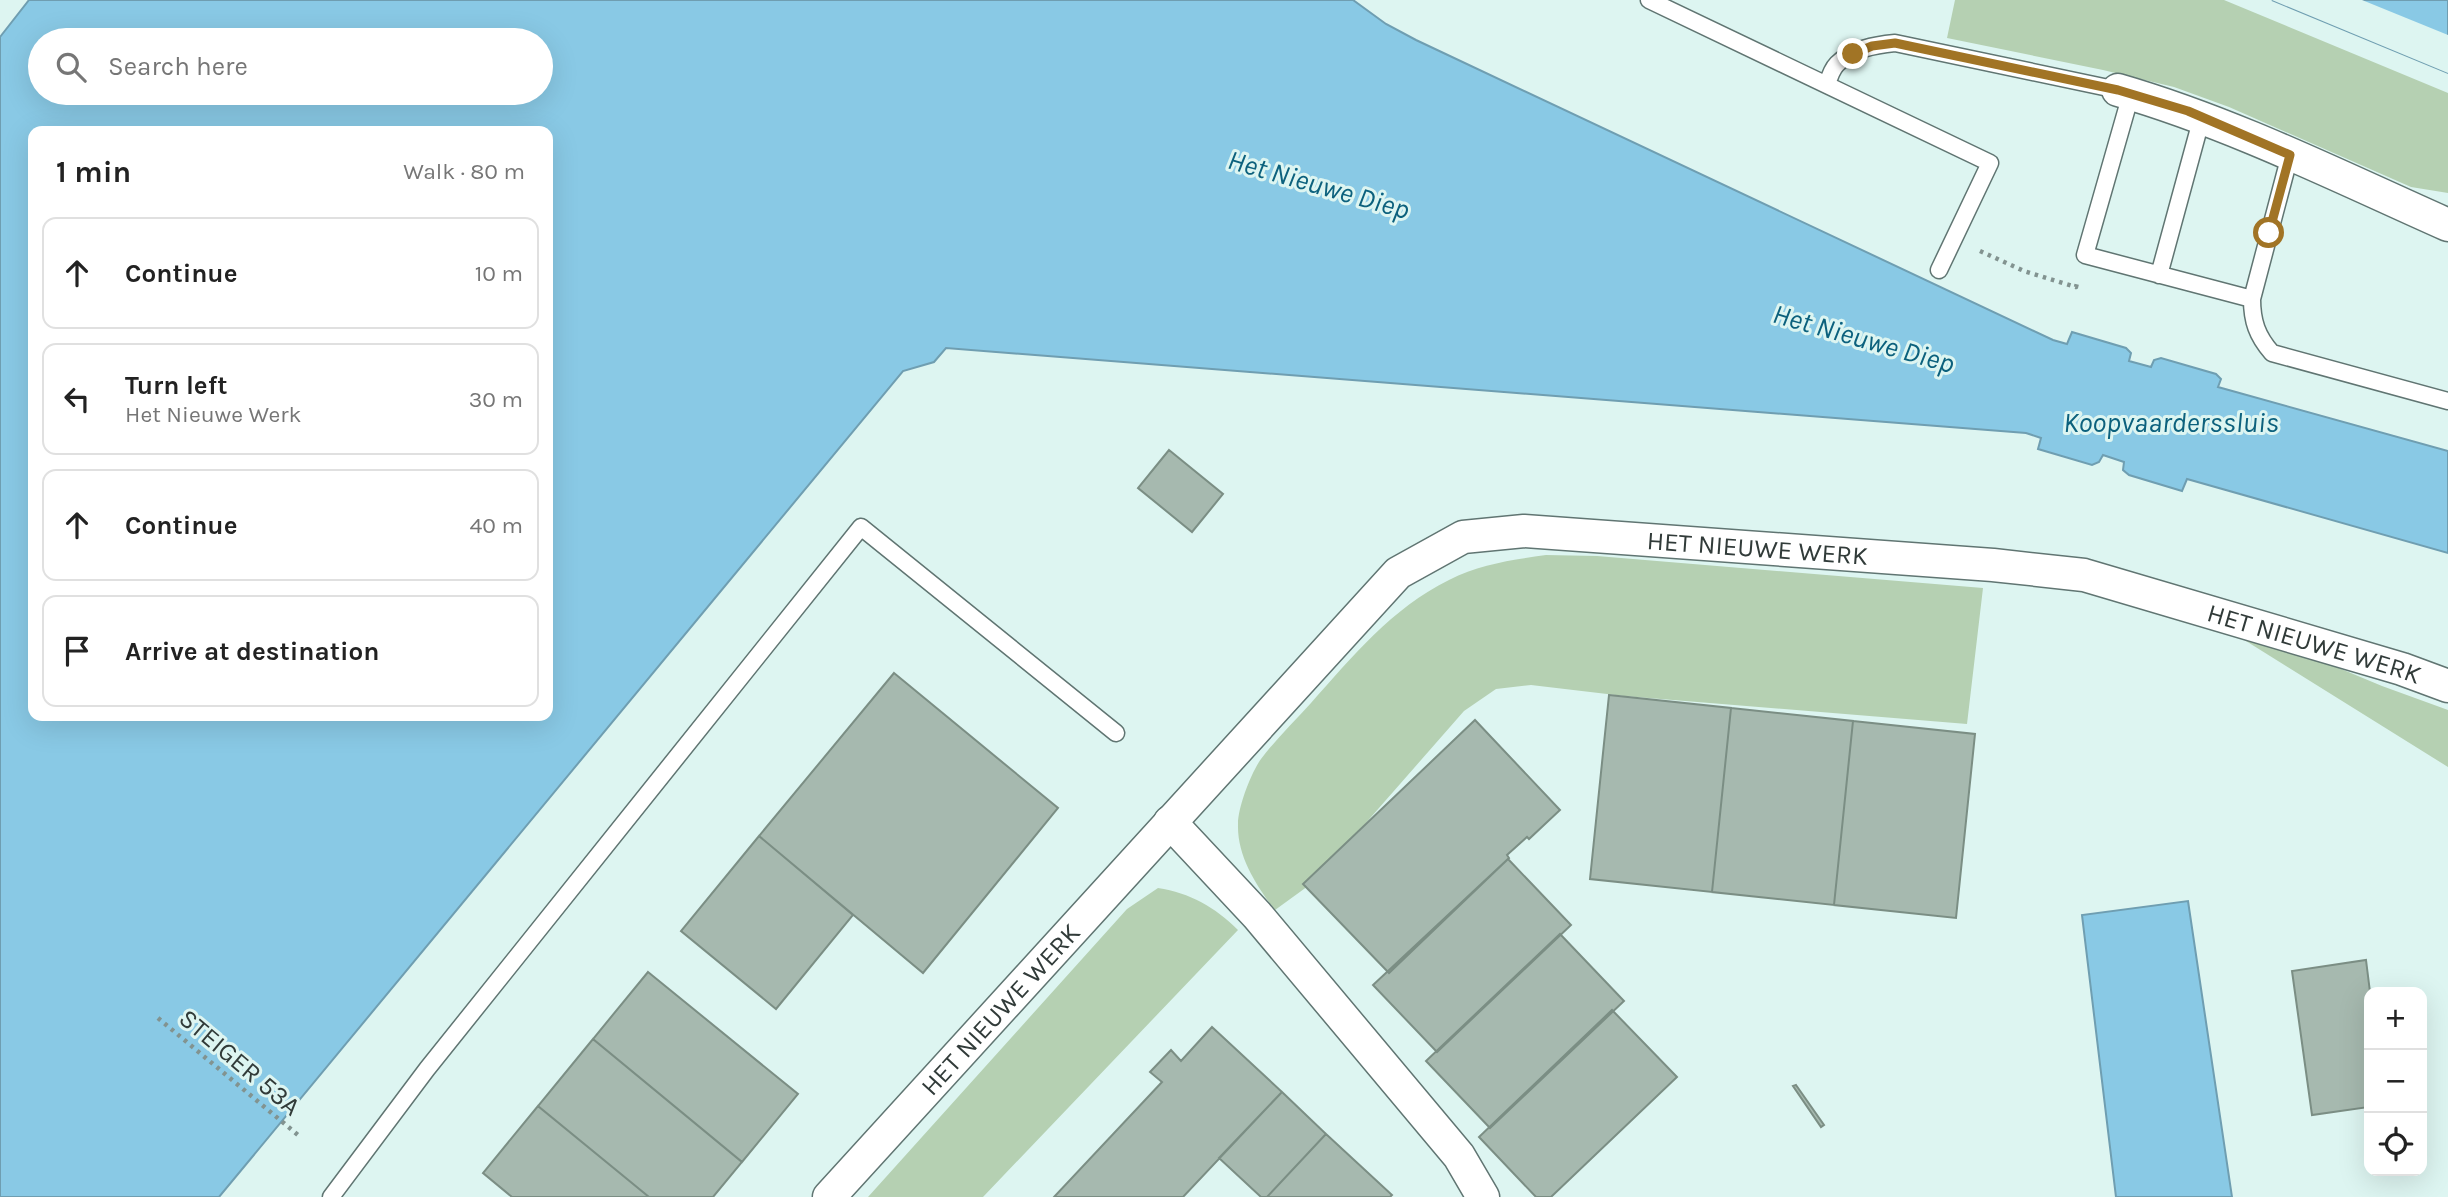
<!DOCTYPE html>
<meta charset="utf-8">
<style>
body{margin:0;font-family:Karla,sans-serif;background:#f6f6f6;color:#222}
.controls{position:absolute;right:21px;bottom:21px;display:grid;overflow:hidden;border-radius:14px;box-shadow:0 7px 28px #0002}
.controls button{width:63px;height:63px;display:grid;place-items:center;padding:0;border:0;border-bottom:2px solid #e0e0e0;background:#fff;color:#222;font:35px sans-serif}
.stop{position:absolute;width:21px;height:21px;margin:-16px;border:5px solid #a17425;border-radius:50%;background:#fff}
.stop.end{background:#a17425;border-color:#fff;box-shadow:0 2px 7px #0008}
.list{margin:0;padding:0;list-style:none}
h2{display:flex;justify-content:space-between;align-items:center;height:91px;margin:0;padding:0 28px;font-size:30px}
h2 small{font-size:23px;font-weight:400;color:#767676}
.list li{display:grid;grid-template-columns:46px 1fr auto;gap:21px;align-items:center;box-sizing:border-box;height:112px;margin:0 14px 14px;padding:0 14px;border:2px solid #e0e0e0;border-radius:14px}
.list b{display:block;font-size:26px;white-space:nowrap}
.list p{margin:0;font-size:23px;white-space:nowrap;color:#767676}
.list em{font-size:23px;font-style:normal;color:#767676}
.icon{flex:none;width:38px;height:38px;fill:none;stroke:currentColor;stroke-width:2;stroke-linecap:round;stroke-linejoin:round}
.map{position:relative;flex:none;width:2448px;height:1197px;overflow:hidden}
.search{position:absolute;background:#fff;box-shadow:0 7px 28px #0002;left:28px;top:28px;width:525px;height:77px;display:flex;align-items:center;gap:18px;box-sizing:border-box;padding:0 24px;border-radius:38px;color:#767676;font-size:26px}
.panel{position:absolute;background:#fff;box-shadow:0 7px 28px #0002;left:28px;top:126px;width:525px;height:595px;border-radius:14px}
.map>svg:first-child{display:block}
</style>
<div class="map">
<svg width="2448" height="1197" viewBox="0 0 2448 1197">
<rect width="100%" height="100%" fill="#ddf5f1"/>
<path fill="#b5d0b2" d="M1955,0h269l224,93v100l-37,-6 -182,-80 -55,-20 -71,-17 -156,-32z
M1546,555l51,1 386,32 -16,136 -343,-28 -93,-11 -35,4 -32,22 -149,170 -40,29c-19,-25 -38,-54 -37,-86 0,-17 13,-51 23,-65 15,-20 33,-37 50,-56 41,-46 81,-95 138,-123 31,-16 63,-20 97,-25z
M2230,631l49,12 103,43 66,24v57z
M1158,888c32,5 57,19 80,42l-255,267h-115l259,-288z"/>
<path fill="#89c9e5" stroke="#6f9eb1" stroke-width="2" fill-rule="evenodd" d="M29,0h1324l33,24 30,16 637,300 14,4 5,-12 54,16 5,5 -2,8 22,6 3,-7 7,-2 55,16 5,5 -3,8 230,64v102l-261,-74 -5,12 -53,-16 -6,-5 1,-8 -21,-7 -4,7 -7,3 -54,-16 3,-11 -15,-5 -1080,-85 -12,14 -31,9 -684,826h-219v-1160zM541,40v53h-501v-53zM548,131v585h-515v-585z
M2272,0h176v73z
M2188,901l44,296h-116l-34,-282z"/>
<path fill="#ddf5f1" d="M2272,0h90l86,35v38z"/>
<path fill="#a6b9af" stroke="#7b8e84" stroke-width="2" d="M1169,450l54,44 -31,38 -54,-44z
M894,673l164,135 -135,165 -164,-137z
M1609,695l122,13 -19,184 -122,-13z
M1731,708l122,13 -19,184 -122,-13z
M1475,720l85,90 -31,29 -2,-2 -20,18 2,3 -120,115 -86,-89z
M1853,721l122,13 -19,184 -122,-13z
M759,836l94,79 -77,94 -95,-78z
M1508,859l63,66 -134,127 -64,-67z
M1560,934l64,67 -134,127 -64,-67z
M2366,960l4,32 -1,115 -57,8 -20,-144z
M648,972l150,122 -56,68 -149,-123z
M1612,1010l65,67 -126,120h-15l-57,-60z
M1212,1027l70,65 -99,105h-129l108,-115 -12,-10 21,-22 10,11z
M593,1039l149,123 -29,35h-64l-111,-91z
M1796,1085l28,40 -3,2 -28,-41z
M1282,1092l44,42 -59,63h-6l-42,-39z
M538,1106l111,91h-137l-29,-24z
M1326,1134l66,61 -2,2h-123z"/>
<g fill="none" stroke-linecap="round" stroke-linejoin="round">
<g stroke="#607572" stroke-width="19">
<path id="service" d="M1649,0l341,163 -51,107
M1827,85c2,-7 5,-16 10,-21 15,-15 38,-19 58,-21l223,47
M2131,94l-46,161 167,44
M2290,155l-38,144c0,22 5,37 20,54l176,48
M2159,275l43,-158
M331,1197l96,-128 434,-542 255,206"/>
</g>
<g stroke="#607572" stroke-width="35">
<g id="minor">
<path d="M2118,90c114,33 222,87 330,135"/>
<path d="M1170,822l87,93 202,241 24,41"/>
<path id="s1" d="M829,1197l569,-624 65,-36 61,-6 469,34 91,10 318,94 46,17"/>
</g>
</g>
<path stroke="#829390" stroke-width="4.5" stroke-dasharray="3.5 5" stroke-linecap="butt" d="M1980,251l44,20 52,16 1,-4
M158,1018l140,117"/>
<use href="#service" stroke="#fff" stroke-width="16"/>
<use href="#minor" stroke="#fff" stroke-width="32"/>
</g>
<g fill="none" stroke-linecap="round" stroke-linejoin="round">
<path stroke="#a17425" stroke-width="9" d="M1853,54l19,-8 23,-3 223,47 70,21 102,44 -21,78"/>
</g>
<g text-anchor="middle" stroke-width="6" stroke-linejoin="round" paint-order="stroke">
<g font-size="26" fill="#313b39" stroke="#ddf5f1">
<text dy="9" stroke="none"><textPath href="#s1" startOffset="1214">HET NIEUWE WERK</textPath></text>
<text dy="9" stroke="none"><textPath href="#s1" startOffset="1782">HET NIEUWE WERK</textPath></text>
<text dy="9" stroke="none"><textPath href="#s1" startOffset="254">HET NIEUWE WERK</textPath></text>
<text transform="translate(240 1062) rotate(40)" y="9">STEIGER 53A</text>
</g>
<g font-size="28" font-style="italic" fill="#0c617d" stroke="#ddf5f1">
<text transform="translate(1319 184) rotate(16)" y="10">Het Nieuwe Diep</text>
<text transform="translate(1864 338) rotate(16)" y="10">Het Nieuwe Diep</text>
<text x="2171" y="432">Koopvaarderssluis</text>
</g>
</g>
</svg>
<div class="controls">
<button>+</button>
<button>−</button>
<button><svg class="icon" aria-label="locate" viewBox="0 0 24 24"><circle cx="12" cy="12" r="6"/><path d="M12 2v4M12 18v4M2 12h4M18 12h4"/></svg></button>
</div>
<div class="stop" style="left:2269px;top:233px"></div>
<div class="stop end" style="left:1853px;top:54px"></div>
<div class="search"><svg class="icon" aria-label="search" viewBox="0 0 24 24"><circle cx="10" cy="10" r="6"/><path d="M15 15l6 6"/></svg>Search here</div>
<section class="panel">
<h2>1 min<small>Walk · 80 m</small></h2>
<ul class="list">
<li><svg class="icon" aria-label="ahead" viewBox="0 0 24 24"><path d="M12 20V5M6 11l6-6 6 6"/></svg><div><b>Continue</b></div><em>10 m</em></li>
<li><svg class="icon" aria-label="left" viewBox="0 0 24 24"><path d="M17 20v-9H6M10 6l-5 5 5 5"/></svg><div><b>Turn left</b><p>Het Nieuwe Werk</p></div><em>30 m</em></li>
<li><svg class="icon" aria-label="ahead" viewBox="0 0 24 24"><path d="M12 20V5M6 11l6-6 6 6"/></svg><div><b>Continue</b></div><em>40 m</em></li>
<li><svg class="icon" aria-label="arrive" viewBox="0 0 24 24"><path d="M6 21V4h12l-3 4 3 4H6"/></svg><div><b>Arrive at destination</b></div></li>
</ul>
</section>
</div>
